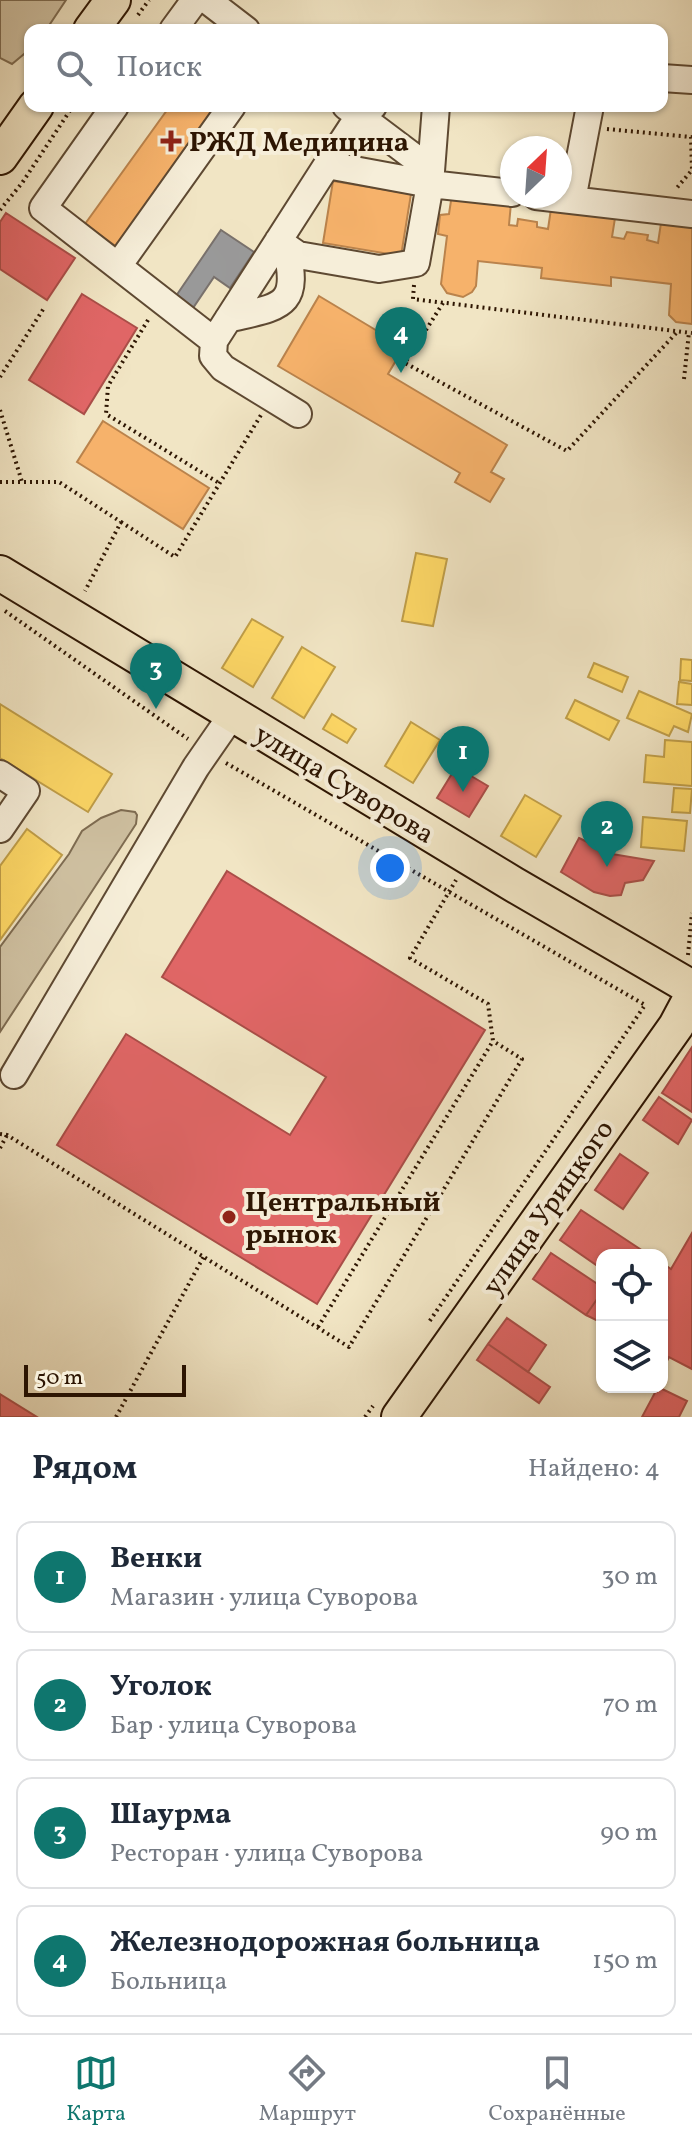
<!DOCTYPE html>
<html lang="ru">
<meta charset="utf-8">
<style>
body{margin:0;font-family:Vollkorn,serif;background:#f2f2f3;color:#1f2937}
.controls{position:absolute;right:24px;bottom:24px;display:grid;overflow:hidden;border-radius:16px;box-shadow:0 2px 6px #0004}
.controls button{width:72px;height:72px;display:grid;place-items:center;padding:0;border:0;border-bottom:2px solid #e0e1e3;background:#fff;color:#1f2937;font:40px sans-serif}
.compass{position:absolute;left:500px;top:136px;width:72px;height:72px;border-radius:50%;background:#fff;box-shadow:0 2px 6px #0004;rotate:25deg}
.scale{position:absolute;left:24px;bottom:20px;width:162px;box-sizing:border-box;padding-left:8px;border:4px solid #2d1502;border-top:0;font-size:22px;line-height:28px;white-space:nowrap;color:#2d1502;-webkit-text-stroke:6px #f6eed9;paint-order:stroke}
.you{position:absolute;left:390px;top:868px;width:28px;height:28px;margin:-20px;border:6px solid #fff;border-radius:50%;background:#1a73e8;box-shadow:0 0 0 12px #1a73e833}
.badge{display:grid;place-items:center;width:52px;height:52px;border-radius:50%;background:#0f766e;color:#fff;font-size:26px;font-weight:700}
.pin{position:absolute;translate:-50% -66px;filter:drop-shadow(0 2px 4px #0008)}
.pin::after{content:'';position:absolute;top:42px;width:28px;height:24px;background:inherit;clip-path:polygon(0 0,100% 0,50% 100%)}
.list{margin:0;padding:0;list-style:none}
h2{display:flex;justify-content:space-between;align-items:center;height:104px;margin:0;padding:0 32px;font-size:34px}
h2 small{font-size:26px;font-weight:400;color:#747a83}
.list li{display:grid;grid-template-columns:52px 1fr auto;gap:24px;align-items:center;box-sizing:border-box;height:112px;margin:0 16px 16px;padding:0 16px;border:2px solid #e0e1e3;border-radius:16px}
.list b{display:block;font-size:30px;white-space:nowrap}
.list p{margin:0;font-size:26px;white-space:nowrap;color:#747a83}
.list em{font-size:26px;font-style:normal;color:#747a83}
.icon{flex:none;width:44px;height:44px;fill:none;stroke:currentColor;stroke-width:2;stroke-linecap:round;stroke-linejoin:round}
.map{position:relative;flex:none;width:692px;height:1417px;overflow:hidden}
.search{position:absolute;background:#fff;box-shadow:0 2px 6px #0004;left:24px;right:24px;top:24px;height:88px;display:flex;align-items:center;gap:20px;box-sizing:border-box;padding:0 28px;border-radius:16px;color:#747a83;font-size:30px}
.sheet{height:616px;background:#fff}
nav{display:flex;justify-content:space-around;align-items:center;box-sizing:border-box;height:112px;border-top:2px solid #e0e1e3;background:#fff;font-size:22px;color:#747a83}
nav a{display:grid;justify-items:center;gap:4px}
nav .on{color:#0f766e}
.map>svg:first-child{display:block}
</style>
<div class="map">
<svg width="692" height="1417" viewBox="0 0 692 1417">
<rect width="100%" height="100%" fill="#f1e5c4"/>
<filter id="stains"><feTurbulence type="fractalNoise" baseFrequency=".0025" numOctaves="4"/><feColorMatrix values="0 0 0 0 .2 0 0 0 0 .09 0 0 0 0 .02 0 0 0 .5 -.17"/></filter>
<radialGradient id="worn" r=".72"><stop offset=".6" stop-color="#630" stop-opacity="0"/><stop offset="1" stop-color="#630" stop-opacity=".3"/></radialGradient>
<path fill="#d0c2a3" stroke="#7e6c52" stroke-width="2" d="M0,0h66l-20,30h-16v19l-18,15 -12,-6z
M121,810l14,2 2,3 -1,9 -136,208v-85l69,-93 13,-23 19,-13z"/>
<path fill="#ffd966" stroke="#c09e48" stroke-width="2" d="M416,553l31,6 -14,67 -31,-5z
M252,619l31,18 -30,50 -31,-19z
M302,647l33,20 -31,51 -32,-20z
M681,659l11,1v21l-12,-1z
M594,663l34,14 -6,15 -34,-15z
M679,682l13,2v21l-15,-1z
M639,691l53,23 -4,18 -14,-6 -5,10 -42,-18z
M575,700l44,21 -10,19 -43,-22z
M0,704l112,70 -24,38 -88,-54z
M332,714l24,15 -9,14 -24,-14z
M411,722l29,18 -27,43 -28,-17z
M665,740l27,2v44l-48,-4 2,-27 18,2z
M674,788l18,1 -2,24 -18,-1z
M525,795l36,21 -25,41 -35,-21z
M643,817l44,4 -3,30 -43,-4z
M27,829l35,26 -62,85v-74z"/>
<path fill="#e06666" stroke="#aa4e48" stroke-width="2" d="M6,213l69,45 -28,42 -47,-31v-47z
M82,294l55,34 -53,86 -55,-34z
M456,767l32,19 -19,31 -32,-19z
M579,838l33,16 42,7 -11,19 -18,3 -4,12 -11,1 -16,-4 -33,-20z
M227,871l258,159 -168,274 -260,-159 69,-111 164,101 36,-58 -164,-100z
M692,1047v65l-30,-19z
M659,1097l33,23 -14,24 -35,-24z
M620,1154l28,19 -25,36 -28,-19z
M581,1210l68,45h-47v14l-42,-29z
M692,1233v136l-23,-12 -7,14v-108l9,6z
M551,1253l51,34v5l-16,23 -53,-36z
M602,1292v31l-16,-8z
M507,1318l39,27 -18,27 -40,-28z
M488,1344l62,43 -11,16 -62,-43z
M658,1387l29,14 -8,16h-37z
M0,1394l37,23h-37z"/>
<path fill="#f6b26b" stroke="#ba834c" stroke-width="2" d="M170,106h55l-104,144 -36,-26z
M333,181l78,13 -10,62 -78,-13z
M452,194l59,9 -2,22 8,1 1,-7 19,3v5l11,2 3,-20 64,9 -3,19 12,2 3,-7 21,3 -1,5 11,3 3,-20 31,4v97l-16,-2 -7,-7 2,-31 -60,-7v9l-70,-8 1,-10 -64,-7 -2,25 -4,6 -9,5 -16,-4 -6,-9 6,-48 -9,-2 2,-19 9,-1z
M319,296l85,51 -16,27 119,71 -16,27 13,7 -14,23 -35,-20 5,-9 -182,-107z
M103,421l106,67 -26,41 -106,-67z"/>
<path fill="#999" stroke="#79716c" stroke-width="2" d="M221,230l33,22 -24,36 -16,-11 -21,31 -17,-12z"/>
<g fill="none" stroke-linecap="round" stroke-linejoin="round">
<g stroke="#5e4932" stroke-width="30">
<path id="minor" d="M207,0l39,30
M173,30l22,-30
M662,78l30,2
M115,106l-72,102 171,133 113,-176 103,19 -14,79 -37,6 -81,-14 -20,-14
M346,106l85,64
M436,106l-6,78 82,9
M327,165l36,-55 10,-4
M536,196l156,18
M572,200l18,-94
M118,266l114,-160
M228,319c53,-13 73,-11 58,-72
M214,341l-1,15 10,12 75,46
M0,774l26,17 -26,38
M14,1075l182,-308 36,-52"/>
</g>
<g stroke="#2d1502" stroke-width="38">
<path id="major" d="M91,30l22,-30
M0,157l36,-51
M0,573l513,311 179,104
M399,1417l277,-391 16,-30"/>
</g>
<path stroke="#2d1502" stroke-width="4" stroke-dasharray="2 4" stroke-linecap="butt" d="M138,15l11,-15
M607,129l84,8 1,33 -17,20
M0,210l22,-27 51,-77
M414,285l-1,14 279,34
M443,303l-38,60 162,88 111,-120
M148,320l-40,66 -2,28 113,69
M0,377l44,-69
M684,379l5,-47
M0,410l22,72
M0,482h59l62,40 -36,69
M121,522l54,35 86,-142
M5,611l183,128
M226,763l419,242 -216,317
M688,955l4,-42
M0,1134l7,1 342,212 173,-288 -29,-18
M0,1148l7,-13
M318,1327l175,-286 -5,-37 -78,-46 46,-78
M116,1417l88,-161
M365,1417l8,-11"/>
<use href="#minor" stroke="#f6eed9" stroke-width="26"/>
<use href="#major" stroke="#f1e5c4" stroke-width="34"/>
</g>
<g fill="#8f2418" stroke="#f6eed9" stroke-width="3">
<path d="M167 129h8v8h8v8h-8v8h-8v-8h-8v-8h8z"/>
<circle cx="229" cy="1217" r="8"/>
</g>
<g text-anchor="middle" stroke-width="8" stroke-linejoin="round" paint-order="stroke">
<g font-size="28" font-weight="bold" fill="#2d1502" stroke="#f6eed9" text-anchor="start">
<text x="189" y="151">РЖД Медицина</text>
<text x="245" y="1211">Центральный<tspan x="245" dy="32">рынок</tspan></text>
</g>
<g font-size="28" fill="#2d1502" stroke="#f6eed9">
<text transform="translate(345 783) rotate(31)" y="10">улица Суворова</text>
<text transform="translate(547 1207) rotate(-55)" y="10">улица Урицкого</text>
</g>
</g>
<rect width="100%" height="100%" filter="url(#stains)"/>
<rect width="100%" height="100%" fill="url(#worn)"/>
</svg>
<div class="controls">
<button><svg class="icon" aria-label="locate" viewBox="0 0 24 24"><circle cx="12" cy="12" r="6"/><path d="M12 2v4M12 18v4M2 12h4M18 12h4"/></svg></button>
<button><svg class="icon" aria-label="layers" viewBox="0 0 24 24"><path d="M12 4l9 5-9 5-9-5zM3 14l9 5 9-5"/></svg></button>
</div>
<svg class="compass" viewBox="-18 -18 36 36"><path d="M0-13l5 13h-10z" fill="#e53935"/><path d="M0 13l5-13h-10z" fill="#747a83"/></svg>
<div class="scale">50 m</div>
<div class="you"></div>
<div class="pin badge" style="left:463px;top:792px">1</div>
<div class="pin badge" style="left:607px;top:867px">2</div>
<div class="pin badge" style="left:156px;top:709px">3</div>
<div class="pin badge" style="left:401px;top:373px">4</div>
<div class="search"><svg class="icon" aria-label="search" viewBox="0 0 24 24"><circle cx="10" cy="10" r="6"/><path d="M15 15l6 6"/></svg>Поиск</div>
</div>
<section class="sheet">
<h2>Рядом<small>Найдено: 4</small></h2>
<ul class="list">
<li><span class="badge">1</span><div><b>Венки</b><p>Магазин · улица Суворова</p></div><em>30 m</em></li>
<li><span class="badge">2</span><div><b>Уголок</b><p>Бар · улица Суворова</p></div><em>70 m</em></li>
<li><span class="badge">3</span><div><b>Шаурма</b><p>Ресторан · улица Суворова</p></div><em>90 m</em></li>
<li><span class="badge">4</span><div><b>Железнодорожная больница</b><p>Больница</p></div><em>150 m</em></li>
</ul>
</section>
<nav>
<a class="on"><svg class="icon" aria-label="map" viewBox="0 0 24 24"><path d="M3 6l6-2 6 2 6-2v14l-6 2-6-2-6 2zM9 4v14M15 6v14"/></svg>Карта</a>
<a><svg class="icon" aria-label="directions" viewBox="0 0 24 24"><path d="M12 3l9 9-9 9-9-9zM9 14v-3h6M13 9l2 2-2 2"/></svg>Маршрут</a>
<a><svg class="icon" aria-label="saved" viewBox="0 0 24 24"><path d="M7 4h10v16l-5-4-5 4z"/></svg>Сохранённые</a>
</nav>
